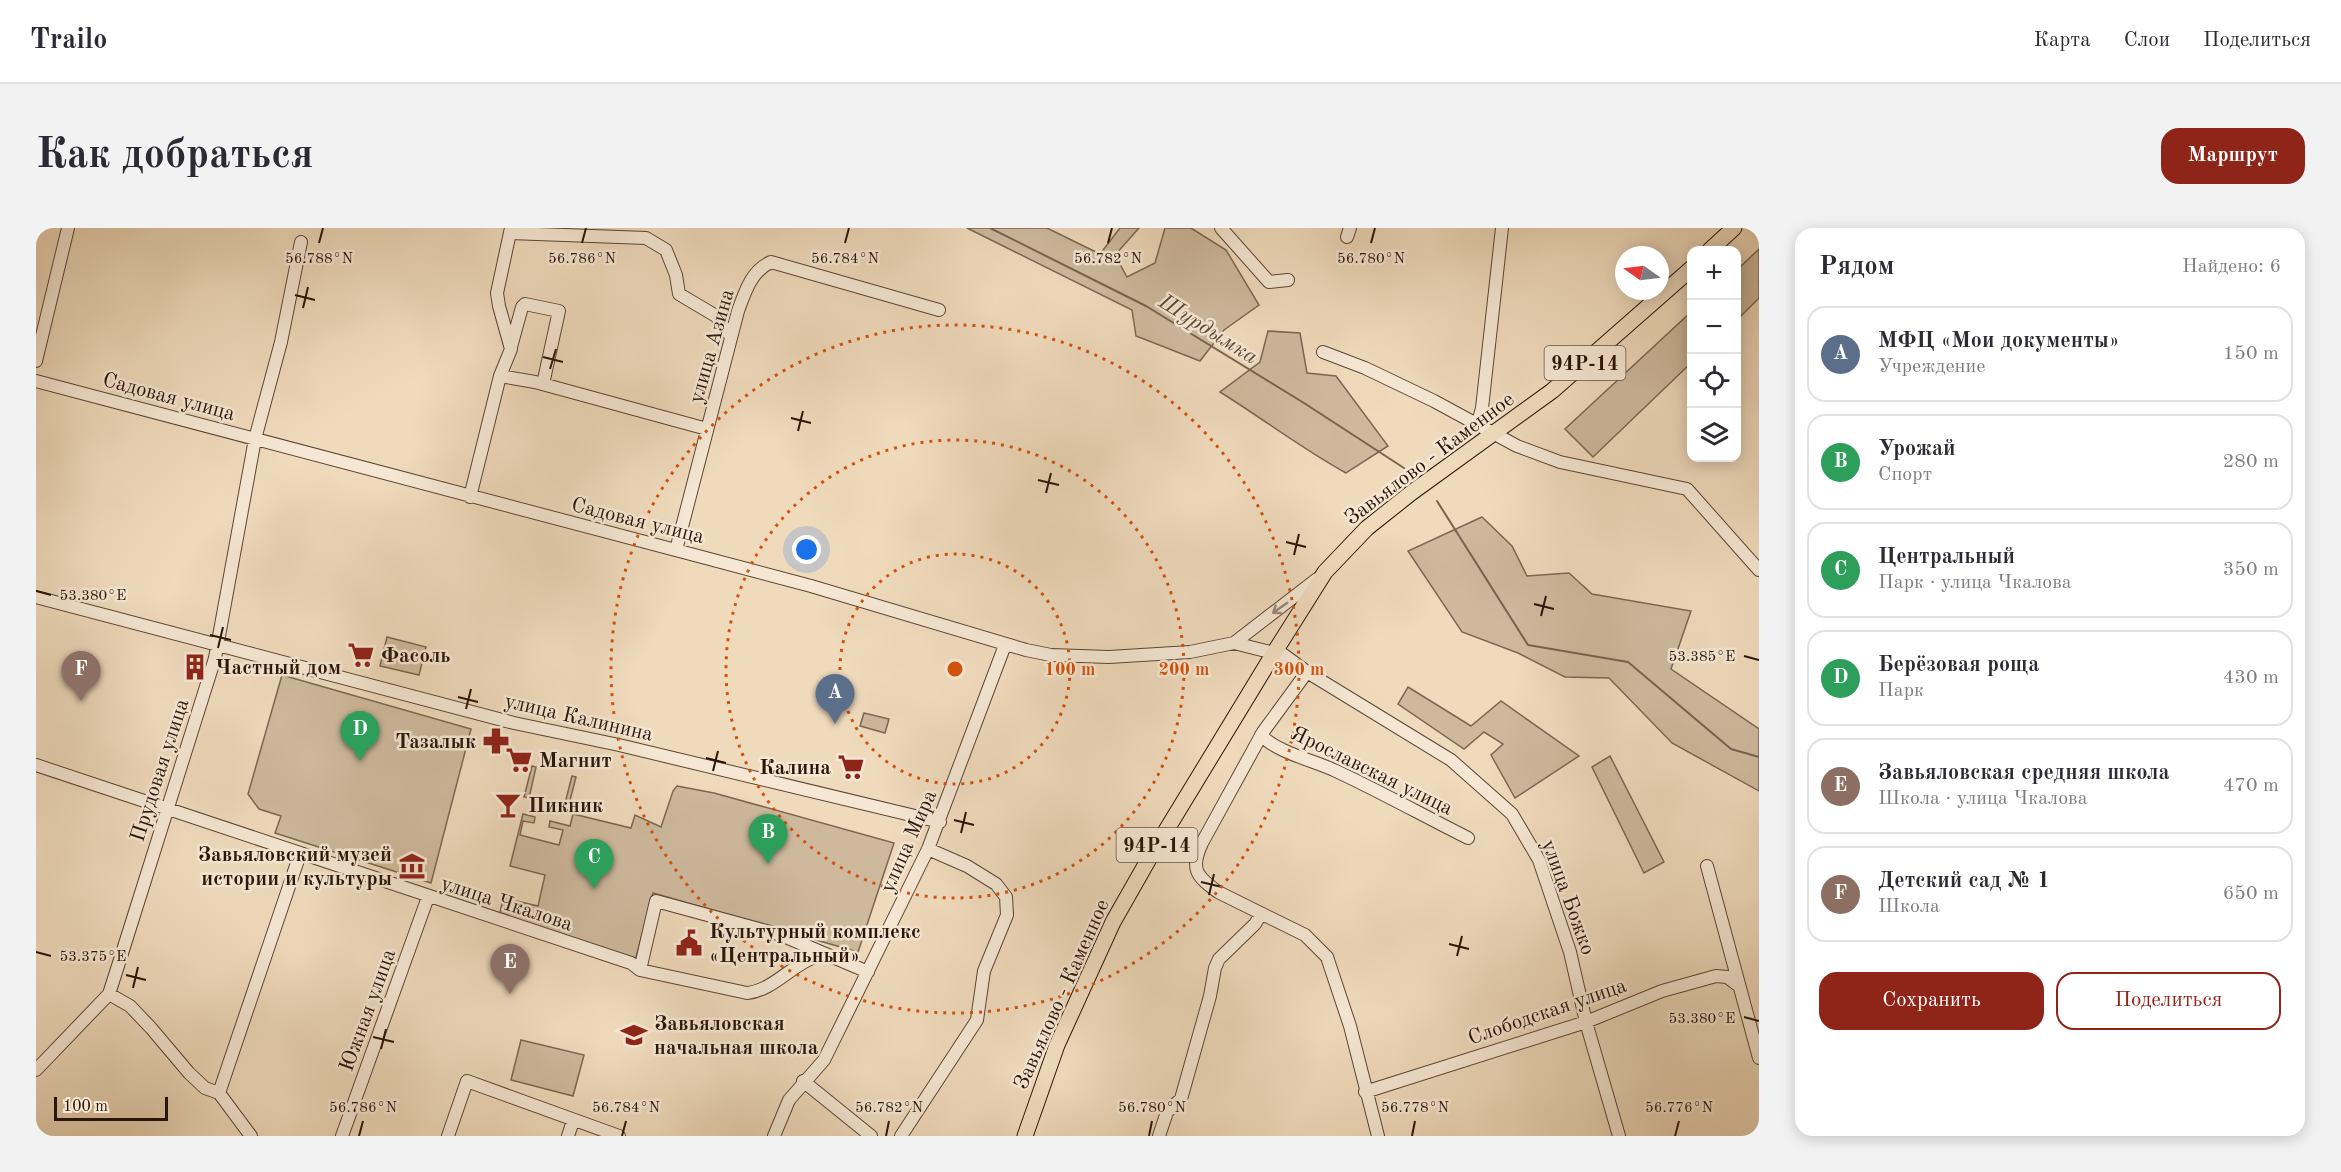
<!DOCTYPE html>
<html lang="ru">
<meta charset="utf-8">
<style>
body{margin:0;font-family:"Old Standard TT",serif;background:#f2f2f3;color:#2b2b33}
.controls{position:absolute;right:18px;top:18px;display:grid;overflow:hidden;border-radius:12px;box-shadow:0 3px 15px #0003}
.controls button{width:54px;height:54px;display:grid;place-items:center;padding:0;border:0;border-bottom:2px solid #e1e1e2;background:#fff;color:#2b2b33;font:30px sans-serif}
.compass{position:absolute;left:1579px;top:18px;width:54px;height:54px;border-radius:50%;background:#fff;box-shadow:0 3px 15px #0003;rotate:284deg}
.scale{position:absolute;left:18px;bottom:15px;width:114px;box-sizing:border-box;padding-left:6px;border:3px solid #2a1508;border-top:0;font-size:16px;line-height:21px;white-space:nowrap;color:#2a1508;-webkit-text-stroke:4px #f5e7d3;paint-order:stroke}
.you{position:absolute;left:771px;top:322px;width:21px;height:21px;margin:-15px;border:4px solid #fff;border-radius:50%;background:#1a73e8;box-shadow:0 0 0 9px #1a73e833}
.badge{display:grid;place-items:center;width:39px;height:39px;border-radius:50%;background:#8f2418;color:#fff;font-size:20px;font-weight:700}
.pin{position:absolute;translate:-50% -50px;filter:drop-shadow(0 2px 3px #0008)}
.pin::after{content:'';position:absolute;top:32px;width:21px;height:18px;background:inherit;clip-path:polygon(0 0,100% 0,50% 100%)}
.list{margin:0;padding:0;list-style:none}
h2{display:flex;justify-content:space-between;align-items:center;height:78px;margin:0;padding:0 24px;font-size:26px}
h2 small{font-size:20px;font-weight:400;color:#7c7c81}
.list li{display:grid;grid-template-columns:39px 1fr auto;gap:18px;align-items:center;box-sizing:border-box;height:96px;margin:0 12px 12px;padding:0 12px;border:2px solid #e1e1e2;border-radius:18px}
.list b{display:block;font-size:22px;white-space:nowrap}
.list p{margin:0;font-size:20px;white-space:nowrap;color:#7c7c81}
.list em{font-size:20px;font-style:normal;color:#7c7c81}
.actions{display:flex;gap:12px;padding:18px 24px}
.actions a{flex:1;padding:14px 0;border:2px solid #8f2418;border-radius:18px;text-align:center;font-size:21px;color:#8f2418}
.actions .main{background:#8f2418;color:#fff}
.icon{flex:none;width:33px;height:33px;fill:none;stroke:currentColor;stroke-width:2;stroke-linecap:round;stroke-linejoin:round}
.map{position:relative;flex:none;width:1723px;height:908px;overflow:hidden;border-radius:18px}
header{display:flex;align-items:center;gap:36px;box-sizing:border-box;height:84px;padding:0 30px;background:#fff;border-bottom:2px solid #e1e1e2}
header strong{font-size:28px}
nav{display:flex;gap:33px;margin-inline-start:auto;font-size:21px}
.intro{display:flex;align-items:center;justify-content:space-between;box-sizing:border-box;height:144px;padding:0 36px}
h1{margin:0;font-size:42px}
.button{padding:15px 27px;border-radius:18px;background:#8f2418;color:#fff;font-size:21px;font-weight:700}
main{display:flex;gap:36px;padding:0 36px}
aside{flex:1;background:#fff;border-radius:18px;box-shadow:0 3px 15px #0003}
.map>svg:first-child{display:block}
</style>
<header>
<strong>Trailo</strong>
<nav><a>Карта</a><a>Слои</a><a>Поделиться</a></nav>
</header>
<div class="intro"><h1>Как добраться</h1><a class="button">Маршрут</a></div>
<main>
<div class="map">
<svg width="1723" height="908" viewBox="0 0 1723 908">
<rect width="100%" height="100%" fill="#efdabc"/>
<filter id="stains"><feTurbulence type="fractalNoise" baseFrequency=".00333" numOctaves="4"/><feColorMatrix values="0 0 0 0 .2 0 0 0 0 .09 0 0 0 0 .02 0 0 0 .5 -.17"/></filter>
<radialGradient id="worn" r=".72"><stop offset=".6" stop-color="#630" stop-opacity="0"/><stop offset="1" stop-color="#630" stop-opacity=".3"/></radialGradient>
<path fill="#ceb99d" stroke="#7c6752" stroke-width="1.5" d="M931,0h80l53,26 20,-26h19l-24,27 12,22 28,-14 10,-35h26l35,22 33,55 -35,25 -24,31 -64,-25 -4,-26z
M1723,21v49l-22,22v-50z
M1655,84v51l-98,94 -28,-28z
M1232,103l32,2 7,40 29,3 52,70 -42,27c-44,-24 -84,-55 -126,-81l40,-30z
M1446,289l30,29 15,30 42,-3 23,21 99,17 -20,58 88,60v62l-87,-48 -63,-65 -44,-1 -47,-24 -56,-21 -54,-81z
M351,409l39,10 -7,28 -39,-9z
M246,447l189,54 -40,154 -156,-50 6,-17 -22,-7 -11,-15z
M1372,459l63,39 30,-25 78,55 -64,42 -24,-43 12,-11 -19,-12 -20,17 -66,-45z
M828,485l25,6 -4,14 -25,-7z
M1574,528l54,106 -20,11 -52,-106z
M496,538l4,1 -7,31 -5,-1z
M536,548l4,1 -8,31 -4,-1z
M641,558l37,7 180,50 -36,109 -205,-59 -18,68 -136,-43 4,-20 35,8 7,-31 -35,-9 13,-52 12,3 -1,6 -11,-2 -3,14 39,10 4,-15 -14,-3 1,-6 20,5 3,-12 58,14 4,-13 26,12 12,-36z
M485,812l63,15 -11,41 -62,-16z"/>
<g fill="none" stroke-linecap="round" stroke-linejoin="round">
<path stroke="#78634f" stroke-width="2" d="M954,0l156,78 158,97 100,65
M1401,273l91,144 100,17 103,87 28,8"/>
<g stroke="#5b4635" stroke-width="14">
<path id="minor" d="M1185,0l48,54 19,-2
M474,5l136,5 20,12 10,25 3,19 37,22 15,21
M1311,9l3,-9
M475,119l11,-40 3,-3 34,7 -16,73
M1287,124l42,16 69,33 83,45 43,16 127,27 72,81
M0,133l32,-133
M464,148l35,6 172,47
M0,153l666,176 109,29 215,64 25,5 58,2 81,-5 44,-9 40,10 10,2 23,17 144,88 61,54 27,46 31,92 16,70 33,114
M1441,198l5,-18 20,-180
M434,269l30,-121 11,-27 -12,-43 -2,-13 14,-65
M640,322l62,-239c7,-19 13,-40 33,-49l168,48
M0,369l478,126 105,22 321,77
M1198,415l83,-64
M1271,444l-44,60 -61,111c-12,26 -6,33 16,49l87,43 22,22 23,69 28,110
M1225,507c15,17 54,26 75,36 45,21 88,45 132,67
M0,537l595,198 9,7 107,23c29,-3 47,-33 78,-39
M1671,638l52,192
M604,742l16,-69 125,34 87,37
M73,766l21,12 21,22 38,45 16,15 14,5 32,43
M0,842l73,-76 15,-47 91,-289 40,-219 26,-97 20,-100
M767,853l68,55
M1329,864l221,-70 76,-31 54,-15 11,1 12,9
M183,865l81,-239
M306,908l86,-239
M412,908l19,-55 152,55
M532,908l5,-15
M738,908l15,-36 35,-40 104,-211 77,-204
M865,908l76,-116 7,-49 23,-56 -1,-18 -10,-13 -29,-18 -39,-17
M1123,908l8,-24 14,-13 29,-103 5,-28 4,-9 36,-35 6,-10"/>
</g>
<g stroke="#2a1508" stroke-width="17">
<path id="major" d="M1674,22l24,-22
M989,908l32,-91 56,-123 37,-65 124,-204 51,-81 42,-44 44,-35 141,-102 140,-123"/>
</g>
<use href="#minor" stroke="#f5e7d3" stroke-width="12"/>
<use href="#major" stroke="#efdabc" stroke-width="15"/>
</g>
<defs><path id="oneway-shaft" d="M-6 0H5M1.5-3L5.5 0L1.5 3" fill="none" stroke-width="1.6" stroke-linecap="round" stroke-linejoin="round" transform="scale(1.5)"/></defs>
<use stroke="#9a8878" href="#oneway-shaft" transform="translate(1244 380) rotate(145)"/>
<path fill="none" stroke="#2a1508" stroke-width="2" d="M283,15l4,-15M546,15l4,-15M809,15l4,-15M1072,15l4,-15M1335,15l4,-15M259,67l20,5M267,80l5,-21M507,129l20,5M514,141l6,-20M755,190l20,5M762,203l5,-20M1002,252l21,5M1010,265l5,-20M1250,314l20,5M1258,327l5,-21M0,363l15,4M1498,376l20,5M1505,388l5,-20M174,407l21,5M182,420l5,-21M1708,428l15,4M422,469l20,5M430,481l5,-20M670,530l20,5M677,543l5,-20M918,592l20,5M925,605l5,-21M1165,654l21,5M1173,667l5,-21M1413,716l20,5M0,724l15,4M1421,728l5,-20M90,747l20,5M97,760l5,-21M1708,789l15,4M337,809l21,5M345,821l5,-20M323,908l4,-15M586,908l4,-15M850,908l3,-15M1113,908l3,-15M1376,908l3,-15M1639,908l4,-15"/>
<g fill="none" stroke="#d5520c" stroke-width="3" stroke-dasharray="3 6">
<circle cx="919" cy="441" r="115"/>
<circle cx="919" cy="441" r="229"/>
<circle cx="919" cy="441" r="344"/>
</g>
<defs>
<g id="supermarket-bare" transform="scale(2.07)"><path d="M-6-5.5h2.5l.6 2H6L4.5 2H-2.5L-4.4-4H-6ZM-1.5 3.2a1.3 1.3 0 1 0 .1 0ZM3 3.2a1.3 1.3 0 1 0 .1 0Z" fill="#8f2418" stroke="#f5e7d3" stroke-width="2.5" paint-order="stroke"/></g>
<g id="building-bare" transform="scale(2.07)"><path d="M-4-6H4V6H1V3H-1V6H-4ZM-2.5-4.3h1.7v1.8h-1.7ZM.8-4.3h1.7v1.8H.8ZM-2.5-1h1.7V.8h-1.7ZM.8-1h1.7V.8H.8Z" fill="#8f2418" stroke="#f5e7d3" stroke-width="2.5" paint-order="stroke"/></g>
<g id="pharmacy-bare" transform="scale(2.07)"><path d="M-2-6h4v4h4v4h-4v4h-4v-4h-4v-4h4Z" fill="#8f2418" stroke="#f5e7d3" stroke-width="2.5" paint-order="stroke"/></g>
<g id="bar-bare" transform="scale(2.07)"><path d="M-6-5H6L.8 .8V4.5H3.5V6h-7V4.5H-.8V.8Z" fill="#8f2418" stroke="#f5e7d3" stroke-width="2.5" paint-order="stroke"/></g>
<g id="museum-bare" transform="scale(2.07)"><path d="M0-6L6-3V-2H-6V-3ZM-5-1h2V3h-2ZM-1-1h2V3h-2ZM3-1h2V3H3ZM-6 4H6V6H-6Z" fill="#8f2418" stroke="#f5e7d3" stroke-width="2.5" paint-order="stroke"/></g>
<g id="civic-bare" transform="scale(2.07)"><path d="M-.6-6.5H3V-4.5H.6V-3L4-1V1h2V6H-6V1h2V-1L-.6-3ZM-1.2 2.5V6h2.4V2.5Z" fill="#8f2418" stroke="#f5e7d3" stroke-width="2.5" paint-order="stroke"/></g>
<g id="school-bare" transform="scale(2.07)"><path d="M0-5L7-2L0 1L-7-2ZM-4 1L0 2.5L4 1V4Q0 6-4 4Z" fill="#8f2418" stroke="#f5e7d3" stroke-width="2.5" paint-order="stroke"/></g>
</defs>
<g fill-rule="evenodd">
<use href="#supermarket-bare" x="325" y="427"/>
<use href="#building-bare" x="159" y="439"/>
<use href="#pharmacy-bare" x="460" y="513"/>
<use href="#supermarket-bare" x="483" y="532"/>
<use href="#supermarket-bare" x="815" y="539"/>
<use href="#bar-bare" x="472" y="577"/>
<use href="#museum-bare" x="376" y="638"/>
<use href="#civic-bare" x="653" y="715"/>
<use href="#school-bare" x="598" y="807"/>
</g>
<g text-anchor="middle" stroke-width="5" stroke-linejoin="round" paint-order="stroke">
<g fill="#f5e7d3" stroke="#675445" stroke-width="1.5">
<rect x="1508.5" y="118" width="81" height="34" rx="4.5"/>
<rect x="1080.5" y="600" width="81" height="34" rx="4.5"/>
</g>
<g font-size="20" font-weight="bold" fill="#2a1508">
<text x="1549" y="142">94Р-14</text>
<text x="1121" y="624">94Р-14</text>
</g>
<g font-size="21" fill="#2a1508" stroke="#f5e7d3">
<text transform="translate(675 118) rotate(-74)" y="7">улица Азина</text>
<text transform="translate(133 168) rotate(15)" y="7">Садовая улица</text>
<text transform="translate(1393 230) rotate(-37)" y="7">Завьялово - Каменное</text>
<text transform="translate(602 292) rotate(14)" y="7">Садовая улица</text>
<text transform="translate(543 489) rotate(13)" y="7">улица Калинина</text>
<text transform="translate(123 542) rotate(-72)" y="7">Прудовая улица</text>
<text transform="translate(1336 542) rotate(26)" y="7">Ярославская улица</text>
<text transform="translate(872 613) rotate(-66)" y="7">улица Мира</text>
<text transform="translate(1533 669) rotate(70)" y="7">улица Божко</text>
<text transform="translate(471 675) rotate(18)" y="7">улица Чкалова</text>
<text transform="translate(1025 766) rotate(-66)" y="7">Завьялово - Каменное</text>
<text transform="translate(331 782) rotate(-70)" y="7">Южная улица</text>
<text transform="translate(1511 783) rotate(-19)" y="7">Слободская улица</text>
</g>
<g font-size="21" font-weight="bold" fill="#2a1508" stroke="#f5e7d3" text-anchor="start">
<text x="345" y="434">Фасоль</text>
<text x="179" y="446">Частный дом</text>
<text x="440" y="520" text-anchor="end">Тазалык</text>
<text x="503" y="539">Магнит</text>
<text x="795" y="546" text-anchor="end">Калина</text>
<text x="492" y="584">Пикник</text>
<text x="356" y="633" text-anchor="end">Завьяловский музей<tspan x="356" dy="24">истории и культуры</tspan></text>
<text x="673" y="710">Культурный комплекс<tspan x="673" dy="24">«Центральный»</tspan></text>
<text x="618" y="802">Завьяловская<tspan x="618" dy="24">начальная школа</tspan></text>
</g>
<g font-size="22" font-style="italic" fill="#5e4938" stroke="#f5e7d3">
<text transform="translate(1173 100) rotate(32)" y="8">Шурдымка</text>
</g>
</g>
<g font-size="15" text-anchor="middle" fill="#2a1508" stroke="#f5e7d3" stroke-width="5" stroke-linejoin="round" paint-order="stroke">
<text x="283" y="35">56.788°N</text>
<text x="546" y="35">56.786°N</text>
<text x="809" y="35">56.784°N</text>
<text x="1072" y="35">56.782°N</text>
<text x="1335" y="35">56.780°N</text>
<text x="57" y="372">53.380°E</text>
<text x="1666" y="433">53.385°E</text>
<text x="57" y="733">53.375°E</text>
<text x="1666" y="795">53.380°E</text>
<text x="327" y="884">56.786°N</text>
<text x="590" y="884">56.784°N</text>
<text x="853" y="884">56.782°N</text>
<text x="1116" y="884">56.780°N</text>
<text x="1379" y="884">56.778°N</text>
<text x="1643" y="884">56.776°N</text>
</g>
<circle cx="919" cy="441" r="9" fill="#d5520c" stroke="#f5e7d3" stroke-width="3"/>
<g font-size="18" text-anchor="middle" font-weight="bold" fill="#d5520c" stroke="#f5e7d3" stroke-width="5" stroke-linejoin="round" paint-order="stroke">
<text x="1034" y="447">100 m</text>
<text x="1148" y="447">200 m</text>
<text x="1263" y="447">300 m</text>
</g>
<rect width="100%" height="100%" filter="url(#stains)"/>
<rect width="100%" height="100%" fill="url(#worn)"/>
</svg>
<div class="controls">
<button>+</button>
<button>−</button>
<button><svg class="icon" aria-label="locate" viewBox="0 0 24 24"><circle cx="12" cy="12" r="6"/><path d="M12 2v4M12 18v4M2 12h4M18 12h4"/></svg></button>
<button><svg class="icon" aria-label="layers" viewBox="0 0 24 24"><path d="M12 4l9 5-9 5-9-5zM3 14l9 5 9-5"/></svg></button>
</div>
<svg class="compass" viewBox="-18 -18 36 36"><path d="M0-13l5 13h-10z" fill="#e53935"/><path d="M0 13l5-13h-10z" fill="#7c7c81"/></svg>
<div class="scale">100 m</div>
<div class="you"></div>
<div class="pin badge" style="left:799px;top:496px;background:#5c6f8a">A</div>
<div class="pin badge" style="left:732px;top:636px;background:#2e9e5b">B</div>
<div class="pin badge" style="left:558px;top:661px;background:#2e9e5b">C</div>
<div class="pin badge" style="left:324px;top:533px;background:#2e9e5b">D</div>
<div class="pin badge" style="left:474px;top:766px;background:#8d6e63">E</div>
<div class="pin badge" style="left:45px;top:473px;background:#8d6e63">F</div>
</div>
<aside>
<h2>Рядом<small>Найдено: 6</small></h2>
<ul class="list">
<li><span class="badge" style="background:#5c6f8a">A</span><div><b>МФЦ «Мои документы»</b><p>Учреждение</p></div><em>150 m</em></li>
<li><span class="badge" style="background:#2e9e5b">B</span><div><b>Урожай</b><p>Спорт</p></div><em>280 m</em></li>
<li><span class="badge" style="background:#2e9e5b">C</span><div><b>Центральный</b><p>Парк · улица Чкалова</p></div><em>350 m</em></li>
<li><span class="badge" style="background:#2e9e5b">D</span><div><b>Берёзовая роща</b><p>Парк</p></div><em>430 m</em></li>
<li><span class="badge" style="background:#8d6e63">E</span><div><b>Завьяловская средняя школа</b><p>Школа · улица Чкалова</p></div><em>470 m</em></li>
<li><span class="badge" style="background:#8d6e63">F</span><div><b>Детский сад № 1</b><p>Школа</p></div><em>650 m</em></li>
</ul>
<div class="actions"><a class="main">Сохранить</a><a>Поделиться</a></div>
</aside>
</main>
